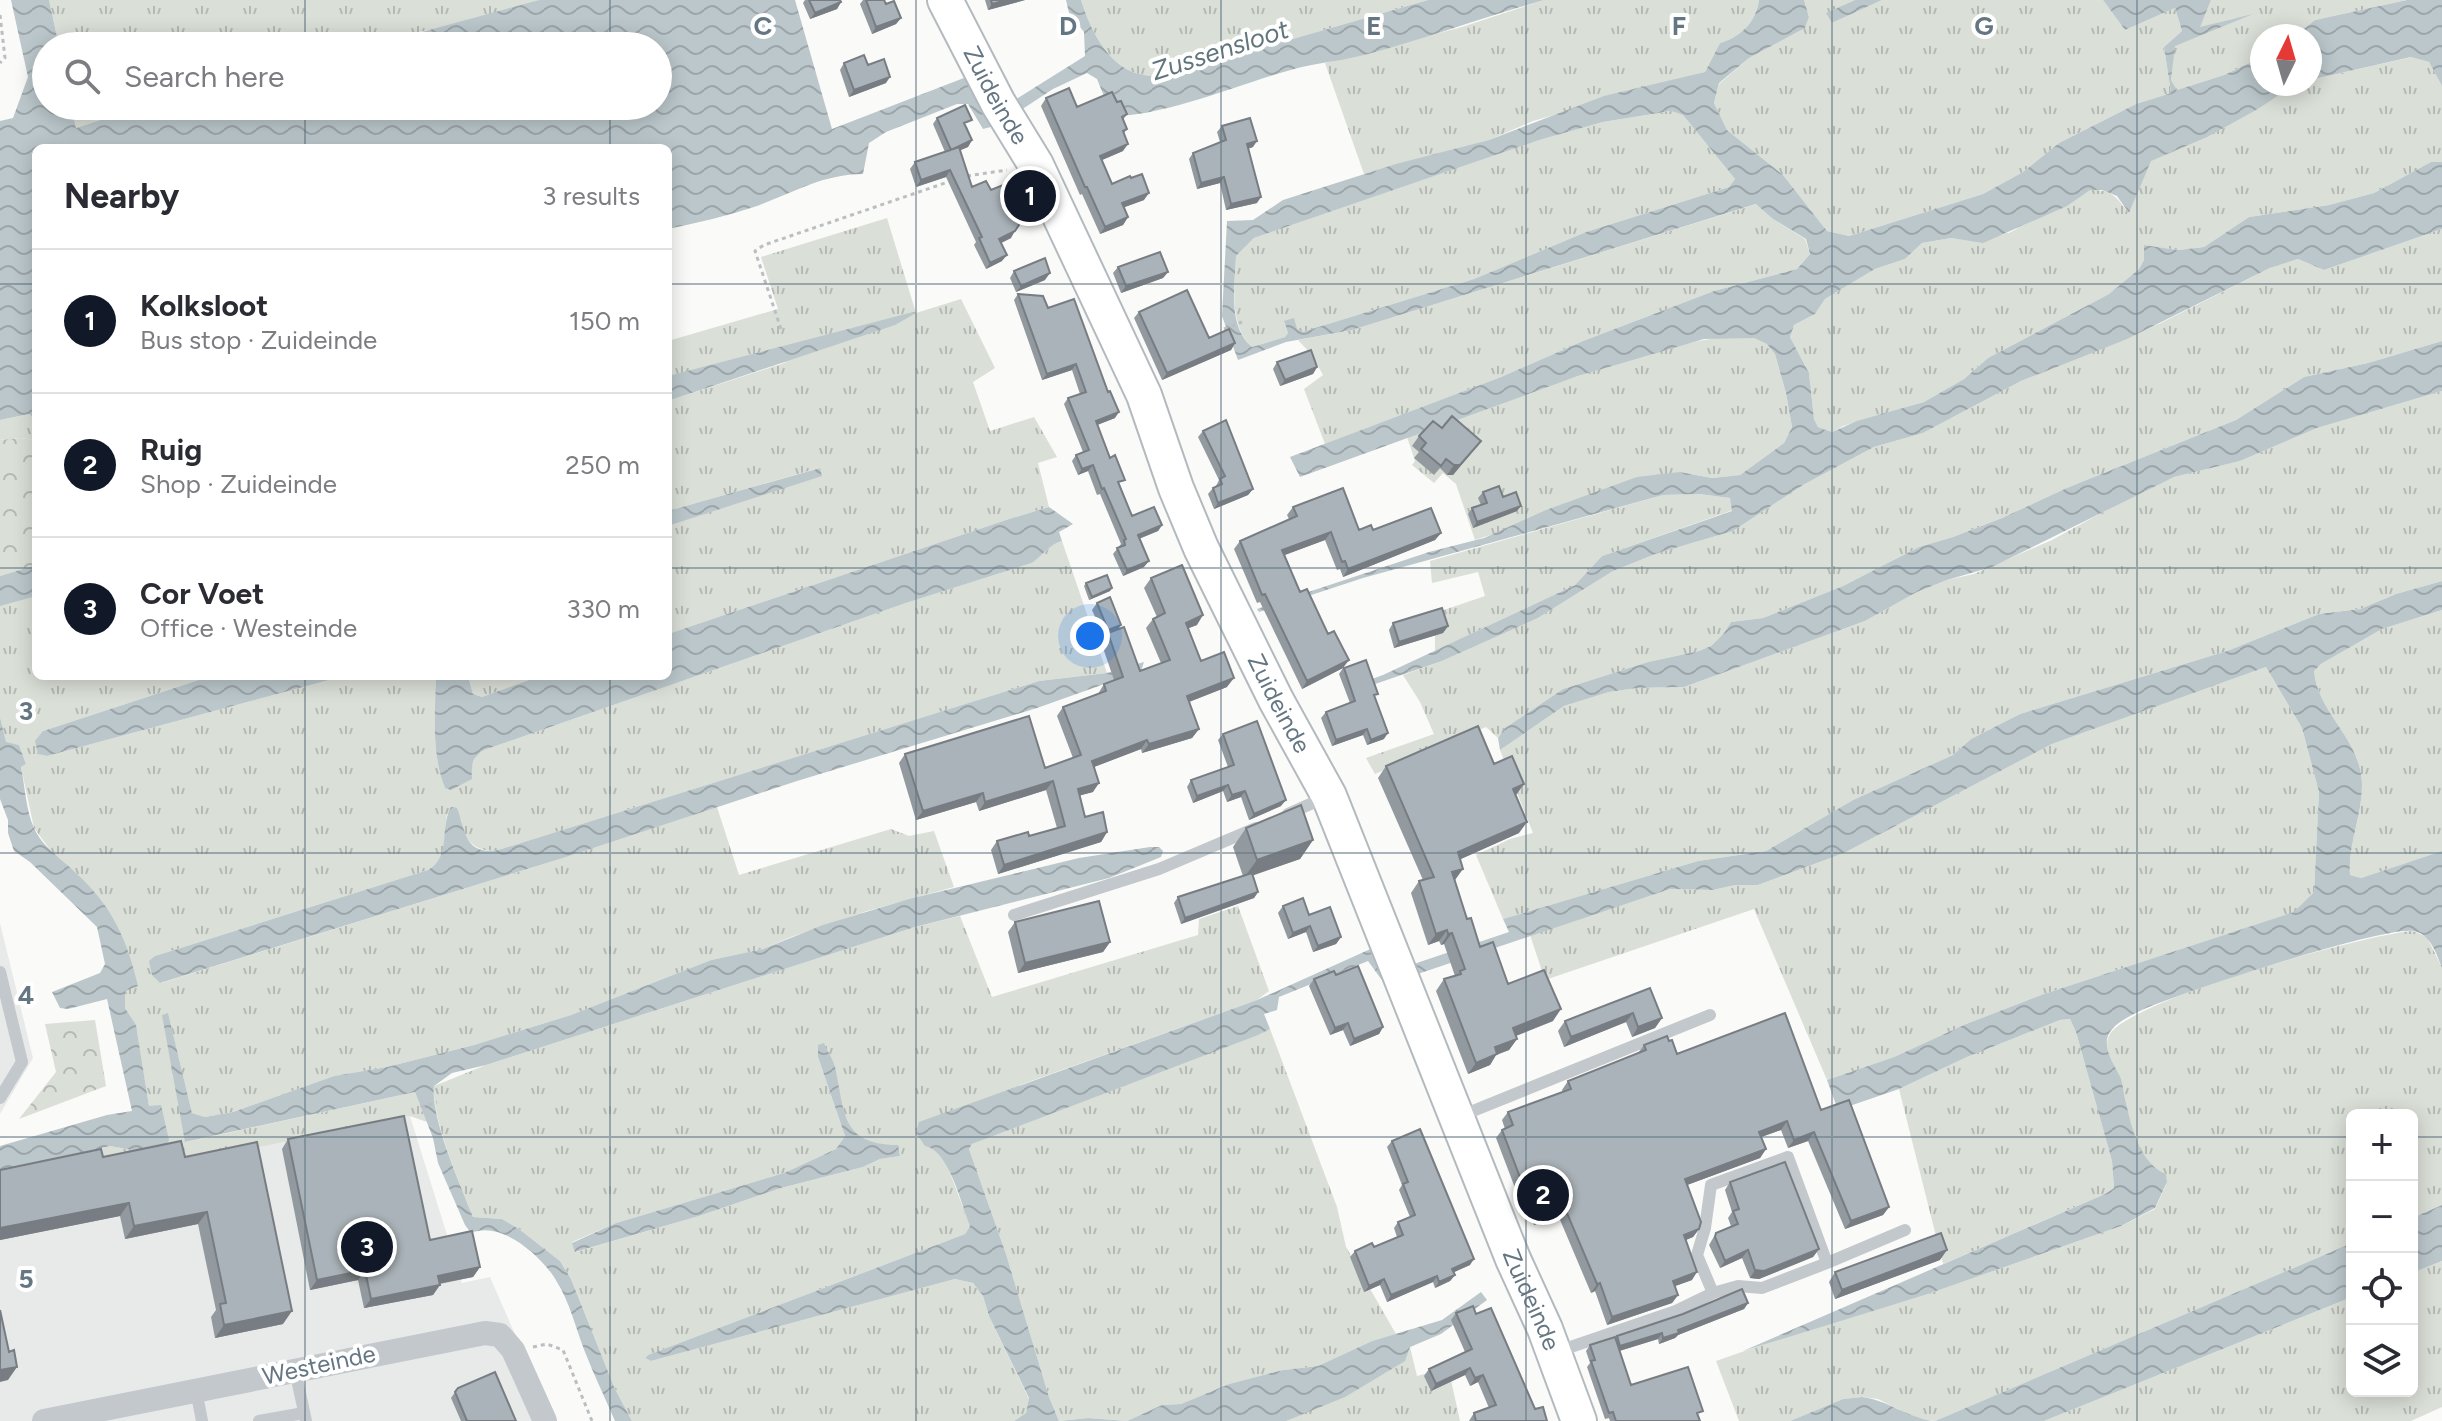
<!DOCTYPE html>
<meta charset="utf-8">
<style>
body{margin:0;font-family:Figtree,sans-serif;background:#f7f7f7;color:#2b2b33}
.controls{position:absolute;right:24px;bottom:24px;display:grid;overflow:hidden;border-radius:12px;box-shadow:0 4px 20px #0003}
.controls button{width:72px;height:72px;display:grid;place-items:center;padding:0;border:0;border-bottom:2px solid #e1e1e2;background:#fff;color:#2b2b33;font:40px sans-serif}
.compass{position:absolute;left:2250px;top:24px;width:72px;height:72px;border-radius:50%;background:#fff;box-shadow:0 4px 20px #0003;rotate:5deg}
.you{position:absolute;left:1090px;top:636px;width:28px;height:28px;margin:-20px;border:6px solid #fff;border-radius:50%;background:#1a73e8;box-shadow:0 0 0 12px #1a73e833}
.badge{display:grid;place-items:center;width:52px;height:52px;border-radius:50%;background:#111827;color:#fff;font-size:26px;font-weight:700}
.pin{position:absolute;translate:-50% -50%;border:4px solid #fff;box-shadow:0 2px 8px #0006}
.list{margin:0;padding:0;list-style:none}
h2{display:flex;justify-content:space-between;align-items:center;height:104px;margin:0;padding:0 32px;font-size:34px}
h2 small{font-size:26px;font-weight:400;color:#7c7c81}
.list li{display:grid;grid-template-columns:52px 1fr auto;gap:24px;align-items:center;box-sizing:border-box;height:144px;padding:0 32px;border-top:2px solid #e1e1e2}
.list b{display:block;font-size:30px;white-space:nowrap}
.list p{margin:0;font-size:26px;white-space:nowrap;color:#7c7c81}
.list em{font-size:26px;font-style:normal;color:#7c7c81}
.icon{flex:none;width:44px;height:44px;fill:none;stroke:currentColor;stroke-width:2;stroke-linecap:round;stroke-linejoin:round}
.map{position:relative;flex:none;width:2442px;height:1421px;overflow:hidden}
.search{position:absolute;background:#fff;box-shadow:0 4px 20px #0003;left:32px;top:32px;width:640px;height:88px;display:flex;align-items:center;gap:20px;box-sizing:border-box;padding:0 28px;border-radius:44px;color:#7c7c81;font-size:30px}
.panel{position:absolute;background:#fff;box-shadow:0 4px 20px #0003;left:32px;top:144px;width:640px;height:536px;border-radius:12px}
.map>svg:first-child{display:block}
</style>
<div class="map">
<svg width="2442" height="1421" viewBox="0 0 2442 1421">
<defs>
<pattern id="grass-tufts" width="24" height="20" patternUnits="userSpaceOnUse" patternTransform="scale(2)"><rect width="24" height="20" fill="#dadfd7"/><path d="M3 7l-1-3M5 7V3M7 7l1-3M15 17l-1-3M17 17v-4M19 17l1-3" fill="none" stroke="#b4b9b4"/></pattern>
<pattern id="forest-crowns" width="20" height="18" patternUnits="userSpaceOnUse" patternTransform="scale(2)"><rect width="20" height="18" fill="#dadfd7"/><path d="M2 6a3 3 0 1 1 6 0M12 15a3 3 0 1 1 6 0" fill="none" stroke="#b4b9b4"/></pattern>
<pattern id="water-waves" width="16" height="10" patternUnits="userSpaceOnUse" patternTransform="scale(2)"><rect width="16" height="10" fill="#bbc7cb"/><path d="M0 5q4-4 8 0t8 0" fill="none" stroke="#9ca6aa"/></pattern>
</defs>
<rect width="100%" height="100%" fill="#fafaf8"/>
<path fill="#e8e9e9" d="M0,923l33,135 -33,56z
M410,1116l52,167 28,-6 63,144h-553v-236l164,-18z"/>
<path fill="url(#grass-tufts)" fill-rule="evenodd" d="M49,0h490c-87,30 -178,46 -270,46l-7,-7 -11,-3 -14,10h-178z
M1081,0h347l-222,64c-19,5 -43,15 -62,11 -35,-5 -54,-46 -63,-75z
M1544,0h215c-3,22 -18,37 -39,43l-15,29 -172,49 -44,19 -125,34 -39,-111 137,-36z
M1804,0h51l-28,13 5,10 50,-23h221l22,30 50,-22 7,23 -18,16 7,46 -35,11 -77,39 -36,29 -40,22 -134,42 -22,-5 -44,-56 -56,-45 -13,-27 5,-19 30,-26 56,-30 4,-11z
M2211,0h196l-92,20 -20,16h-33v21l-38,18 -47,15 -6,-10 3,-34 62,-28 -37,10z
M2412,57l17,5 13,24v76h-11l-57,31 -45,12 -80,12 -45,30 -26,3 -34,-5v15l-5,9 -30,25 -121,64 -24,21 -40,23 -81,24 -11,6 -14,-5 -4,-8 -5,-46 -19,-36 4,-12 21,-11 10,-15 50,-30 30,-10 17,-16 29,-5 22,3 36,-8 81,-43c23,0 26,7 39,23l21,-52 108,-52 32,-24 20,-1v-4z
M71,106h72l-67,22z
M1671,111l12,4 52,64 -6,8 -143,45 -112,47 -172,53 -18,-10 4,11 -3,4 -33,10c-24,-23 -17,-61 -16,-91l18,-18 284,-98 65,-18z
M1757,204l16,15 32,20 5,15 -13,15 -83,22 -131,50 -82,36 -176,67 -21,-55 19,-14 -11,-20 -14,-15 54,-10z
M887,218l29,95 45,-14 34,69 -22,14 17,49 44,-14 23,40 -19,6 11,44 -40,12 -341,115v-108l154,-51 -3,-7 -151,43v-110l119,-39 -92,8 -27,6v-35l110,-32 -17,-52z
M2442,229v112l-74,22 -64,14 -68,43 -167,67 -67,31 -49,19 -34,10 -76,39 -80,32 -32,4 -7,11 -13,13 -12,5 -51,11 -85,27 -58,39 -7,10 -12,-11 -111,47 -9,-16 68,-24 -14,-32 -17,-27 39,-14 96,-43 75,-47 45,-18 75,-22 70,-46 71,-38 49,-14 98,-52 140,-58 109,-55 28,-9 26,11z
M1729,337l25,1 14,6 7,10 11,39 6,34 -8,16 -44,32 -28,3 -32,-6 -205,68 -19,-56 -13,-11 -9,10 -22,-18 3,-4 -8,-24c67,-25 135,-50 203,-71 39,-12 78,-26 119,-29z
M2442,391v190l-46,13 -36,15 -41,5 -92,37 -207,63 -49,25 -18,16 -100,45 -87,51 -68,10 -195,58 -27,-64 34,-16 23,-6 -33,-83 64,-44 45,-14 28,-4 47,-1 181,-66 52,-29 30,-12 27,-6 78,-34 86,-47 36,-16 66,-16 77,-33z
M29,414l7,6v20l-16,-2 -20,2v-20z
M1699,494l31,4 3,12 -131,46 -27,29 -140,66v-29l3,-10 47,-16 -7,-24 -46,11 -2,-22 233,-66z
M1062,541l45,132 -68,8 -541,169c-22,3 -34,-9 -37,-31l-14,-5c-4,20 2,44 -19,56l-273,86 6,27 399,-124 157,-52 22,68 152,-46 18,7 25,-5 20,56 -87,24 -76,26 -28,12 -52,11 -140,55 -97,30 -87,22 -53,9 -101,36 -28,5 -13,-4 -24,-99 18,128 229,-50 12,30 -17,-6 -246,51 -164,5 110,-26 33,6 6,-46 -13,-80 -11,-18v-17l-48,-117 -23,-19 -20,-27 -13,-61 5,-3 -7,-19 -13,-2 -6,-26v-113l36,-11v83h175l-168,55 -4,23 8,2 297,-80h92c-1,36 -5,78 9,112l26,-20 6,-14 7,-4 422,-147 126,-40c10,-7 18,-19 30,-22z
M2442,610v241l-81,27 -11,-3c-3,-35 20,-75 9,-110 -10,-34 -42,-58 -45,-94l7,-7 61,-35z
M2266,667l36,61 17,64 -5,100 -19,20 -251,82 -78,30 -72,33 -67,23 -73,-171 -209,71 -15,-45 140,-46 43,1 22,-5h23l86,-32 208,-109z
M468,676h72l-58,21 -9,-3z
M1238,906l31,85 -12,9 -237,85 -88,62 12,10 26,69 -5,8 -317,121 -3,3 6,3 304,-82 18,4 10,13 6,20 40,83 -3,14 -12,8h-382l-17,-32 -44,-110 -11,-18 -41,-32 -17,-10 -29,-2c-12,-31 -42,-100 -39,-131l52,-21 429,-138 45,-11 32,81 206,-62 1,-16zM818,1057l17,12c-1,15 9,54 21,65 12,11 27,11 42,11l2,11 -20,3 -17,8 -82,21 -82,28 -123,36 -4,-10 44,-19 168,-50 52,-24 9,-13z
M2413,931l14,6 15,31v237l-30,13v-103h-60v128l-417,178 -17,-2 -40,-20 -16,-2 -19,2 -53,22h-51l-23,-60 72,-25 140,-42 193,-68 34,-17 11,-24v-7c-4,-6 -13,-8 -18,-15 -17,-21 -20,-56 -27,-81 -3,-10 -9,-19 -12,-28 -2,-7 -3,-12 0,-18 13,-34 261,-103 304,-105z
M2070,1019l6,13 36,129 2,27 -9,6 -162,70 -44,-175 68,-32 93,-37z
M1270,1029l67,178 9,40 50,87 -24,7 -54,25 -35,4 -54,14 -48,20 -19,1 -35,16 -39,-3 -29,3 -10,-24 -43,-143 -37,-105 3,-5z
M2442,1261v146l-31,14h-367l308,-124v94h60v-118z
M1410,1347l7,29 29,-8 3,3 11,50h-174z"/>
<path fill="url(#forest-crowns)" d="M20,438l16,2v125l-36,11v-136z
M95,1020l11,66 -87,33 37,-47 -11,-48z"/>
<path fill="url(#water-waves)" fill-rule="evenodd" d="M11,0h38l10,46h-13v60h25l5,22 67,-22h515v-60h-329l89,-13 121,-33h256l37,129 137,-53 41,27 75,-47 -1,-24 -15,-19 -3,-13h15c9,29 28,70 63,75 19,4 43,-6 62,-11l222,-64h116c-59,17 -117,38 -176,54 -22,6 -44,8 -66,13 -57,14 -133,49 -190,49l-15,-37 -10,-6 -34,16 -55,36 -15,4 -15,-25h-11l-71,28 -17,11 -6,31c-41,0 -72,20 -109,33 -28,9 -57,16 -86,22v-81h-632v272l-7,-6 -29,6v-299l13,-3 15,-41z
M1759,0h45l5,17 -4,11 -56,30 -30,25 -5,20 13,27 56,45 44,56 22,5 134,-42 40,-22 36,-29 77,-39 35,-11 -7,-46 18,-16 -7,-23 -50,22 -22,-30h108l-11,27 53,-13 -78,32 -4,34 6,10 47,-15 38,-18v27h33l-37,25 -51,28 -56,24 -22,52 -12,-17 -15,-6h-12l-23,16 -84,37 -32,-5 -29,5 -17,16 -30,10 -50,30 -10,15 -21,11 -4,12 19,36 5,46 4,8 14,5 25,-11 67,-19 40,-23 24,-21 121,-64 30,-25 5,-9v-15l34,5 26,-3 45,-30 80,-12 45,-12 57,-31h11v67l-118,41 -26,-11 -28,9 -143,71 -106,42 -98,52 -49,14 -71,38 -70,46 -75,22 -45,18 -75,47 -96,43 -93,32 -2,-5 36,-13 192,-90 27,-29 130,-45 -2,-13 -31,-4 -36,1 -300,83 -104,34 -2,-3 172,-57 55,-14 62,-28 91,-33 43,-5 32,6 28,-3 44,-32 8,-16 -6,-34 -11,-39 -8,-10 -13,-6 -50,1 -126,37 -278,101 -10,-20 211,-80 82,-36 131,-50 83,-22 13,-15 -4,-15 -33,-20 -17,-15 -404,126 -66,12 -48,18 -16,-44 5,-95 26,-1 30,-20 113,-36 93,-24 115,-44 101,-24 15,-29c21,-6 36,-21 39,-43zM1671,111l12,4 52,64 -6,8 -143,45 -112,47 -172,53 -5,-3 -3,-11 -10,3 4,12 -3,4 -33,10c-25,-22 -17,-61 -16,-91l18,-18 285,-98 64,-18z
M1855,0h27l-50,23 -6,-10z
M2407,0h35v86l-13,-24 -18,-5 -101,23v-44h-15l20,-16z
M913,312l3,1 -21,12 -227,76v-25z
M2442,341v50l-125,37 -77,33 -66,16 -182,90 -45,13 -30,12 -52,29 -181,66 -47,1 -28,4 -45,14 -64,44 -2,-12 7,-10 58,-39 85,-27 51,-11 12,-5 13,-13 7,-11 32,-4 80,-32 76,-39 34,-10 49,-19 67,-31 167,-67 68,-43 64,-14z
M820,468l2,8 -154,50v-15z
M1049,507l24,17 -14,8 3,9c-12,3 -20,15 -30,22l-126,40 -422,147c-12,7 -13,16 -12,29l-21,11 -6,-2c-14,-34 -10,-76 -9,-112h32l5,18 9,3 58,-21h128v-42l341,-115z
M36,565v31l-36,10v-30z
M2442,581v29l-60,19 -61,35 -7,7c3,36 35,60 45,94 11,35 -12,74 -9,110l11,3 81,-27v117c-6,-15 -11,-33 -28,-37 -30,-6 -233,62 -270,78 -12,6 -34,15 -37,30 -2,14 9,28 14,40 2,8 3,16 5,24 6,27 14,59 40,72l1,7 -12,26 -34,18 -193,68 -185,57 362,-157 9,-6 -2,-27 -36,-129 -6,-13 -10,1 -93,37 -68,32 -61,21 -11,-30 67,-23 72,-33 78,-30 250,-82 20,-20 5,-100 -17,-64 -36,-61 -214,77 -208,109 -86,32h-23l-22,5 -43,-1 -279,94h-7l-16,-22 -89,36 -2,13 -13,4 6,15 -12,6 -286,109 -3,5 37,105 43,143 10,24 29,-3 39,3 35,-16 19,-1 48,-20 54,-14 35,-4 54,-25 70,-21 39,-28 6,8 -46,34 -31,13 -5,14 -60,36 -59,24h-272l12,-8 3,-15 -40,-82 -6,-20 -10,-13 -18,-4 -304,82 -6,-3 3,-3 317,-121 5,-8c-9,-22 -21,-76 -45,-80l-9,-13 3,-11 338,-122 118,-53 12,26 122,-41 -6,-13 195,-58 68,-10 87,-51 100,-45 18,-16 49,-25 207,-63 92,-37 41,-5 36,-15z
M1144,662l-3,9 -104,37 -240,73 -237,78 -400,124 -8,-8 -3,-14 6,-5 273,-86c24,-14 11,-42 23,-63l6,1c9,23 7,47 41,42l541,-169 68,-8z
M211,676h133l-297,80 -9,-2 -3,-13 8,-10z
M0,717l6,25 13,3 7,19 -5,3c4,19 5,44 13,61 9,20 28,31 42,45 36,33 51,66 62,113l-13,5v17l11,17 13,81 12,-1 8,35 -6,10 -20,2 -33,-6 -110,26v-26l107,-31 25,-4 -25,-112 -39,10 -8,-1 -8,-16 48,-19 5,-9 -8,-37 -67,-65 -16,-11 -6,-18v-13l-8,-21z
M1150,847h9l4,4 -2,6 -52,21 -194,49 -429,138 -34,8 -18,13c-4,31 27,100 39,131l29,2 17,10 41,32 11,18 44,110 17,32h-17c-10,-23 -21,-46 -30,-69 -9,-23 -15,-49 -28,-70 -14,-25 -55,-62 -86,-49l-6,-8 -27,-62 -5,-25 -18,-46 -230,50 -23,-127 6,-2 24,100 13,4 28,-5 101,-36 53,-9 87,-22 97,-30 140,-55 52,-11 60,-24 86,-26 170,-41z
M824,1043c3,8 9,16 11,24 10,44 5,78 63,78l2,11 -20,3 -17,8 -82,21 -82,28 -124,36 -3,-9 44,-20 168,-50 52,-24 9,-13 -27,-79v-12z
M2442,1205v56l-30,12v-55z
M2352,1243v54l-308,124h-109z
M1862,1397c25,3 45,20 70,24h-142l53,-22z"/>
<g fill="none" stroke-linecap="round" stroke-linejoin="round">
<g stroke="#b3babf" stroke-width="38">
<g id="secondary">
<path id="s1" d="M945,0l53,103 38,62 108,230 32,93 25,60 75,152 53,96 184,463 32,70 34,92"/>
</g>
</g>
<path stroke="#bbbfc2" stroke-width="3" stroke-dasharray="4 4" stroke-linecap="butt" d="M0,15l5,43 -5,5
M967,176l40,-6
M781,329l-26,-78 9,-6 184,-63
M1224,329l18,-7
M421,1107l16,-5
M533,1347l14,-3 16,6 29,71"/>
<path stroke="#c3c8cc" stroke-width="12" d="M1288,814l38,-17
M1014,915l145,-46 97,-41
M0,972l22,90 -22,36
M1458,1117l252,-102
M1827,1263l78,-33
M1556,1352l120,-41 37,-18 -16,-38 8,-27 6,-43 77,-28 39,106 -65,25 -24,-2 -25,7
M295,1370l11,51
M196,1390l6,31
M259,1421l45,-8"/>
<path stroke="#c3c8cc" stroke-width="24" d="M44,1421l441,-88 15,2 13,15 32,71"/>
<use href="#secondary" stroke="#fff" stroke-width="34"/>
</g>
<path fill="#929a9f" d="M805,0h35l1,2 -4,7 -27,10 -7,-16z
M863,0h21l2,4 15,14 -5,6 -24,10 -12,-30z
M985,0h40l-37,10z
M844,63l24,2 18,18 -37,14 -9,-27z
M1046,98l31,9 40,-5 10,12 -4,6 4,9 -3,4 -1,18 -21,9 10,24 32,16 -20,7 4,10 -5,8 -23,9 -18,-40 -2,1 -39,-89z
M937,118l30,9 5,13 -4,7 -8,3 12,37 39,51 -10,5 1,18 -16,8 -12,-24 2,-3 -30,-65 -30,10 -6,-18 5,-7 30,-10 -12,-28z
M1222,126l31,21 -5,2 9,54 -31,7 -6,-27 -23,6 -8,-30 4,-6 27,-11 -3,-10z
M1118,267l50,5 -5,6 -42,15 -8,-20z
M1014,271l31,9 -29,12 -6,-14z
M1018,294l30,14 67,110 -18,7 35,91 30,9 -4,6 -19,8 5,28 -21,9 -10,-22 8,-10 -21,-50 -3,1 -9,-24 -10,4 -6,-14 4,-6 7,-3 -19,-48 4,-6 12,-4 -8,-24 -30,10 -28,-80z
M1139,312l70,26 26,5 -4,7 -69,30 -28,-62z
M1277,362l40,5 -4,7 -33,12 -7,-17z
M1203,431l50,58 -5,6 -34,14 -6,-15 5,-6 3,-2 3,-6 -21,-43z
M1419,436l55,14 -21,25h-6l-7,-7 -6,7 -20,-17 5,-6 -7,-6z
M1483,492l20,5 14,14 -44,17 -5,-14 4,-6 9,-3 -3,-7z
M1293,507l66,23 82,3 -6,7 -92,37 -3,-8 -3,1 -12,-30 -41,15 16,37 44,76 31,30 9,41 -17,6 -4,-10 -31,11 -11,-28 5,-6 24,-9 -11,-29 4,-6 -41,21 -42,-87 -3,1 -23,-54 6,-8 49,-22 -2,-4z
M1151,578l46,47 -9,3 13,33 26,26 -38,15 10,27 -7,9 -50,15 -1,-4 -47,18 -1,25 -13,3 5,22 22,15 -6,10 -103,32 -7,-24 6,-9 32,-5 28,-8 -11,-38 -67,21 -3,-9 -60,18 -17,-57 6,-9 140,14 28,-10 -16,-42 6,-9 35,-13 6,-10 10,-4 -13,-38 5,-6 -2,1 -12,-27 5,-7 21,26 22,42 21,-8 -15,-35 7,-9 4,-2 -13,-29z
M1086,583l26,5 -2,3 -21,9 -5,-14z
M1393,623l55,3 -5,7 -49,15 -5,-18z
M1223,734l58,72 -32,14 -8,-23 -14,5 -4,-11 -30,12 -6,-16 4,-7 37,-13 -10,-27z
M1494,764l22,31 3,38 -59,26 -5,21 12,39 13,28 28,37 45,37 -37,15 1,3 -8,11 -13,5 -6,10 -22,9 -32,-83 8,-12 11,-3 -11,-32 -3,1 -2,-4 -11,4 -17,-52 8,-12 4,-1 -45,-102 8,-12z
M1246,828l67,12 -13,19 -48,16 6,17 -4,6 -73,26 -7,-21 4,-6 65,-21 -10,-29z
M1283,906l26,9 32,22 -5,7 -23,8 -7,-20 -18,7 -10,-26z
M1015,922l95,20 -7,10 -85,21 -10,-41z
M1336,975l47,52 -4,7 -29,12 -7,-16 -13,5 -21,-49 5,-7z
M1650,988l12,30 -7,10 -23,9 -6,-15 -62,25 -6,-16 7,-10z
M1669,1041l8,13 144,56 68,97 -6,8 -38,14 -37,-88 -20,7 -7,-18 -20,7 5,12 -6,9 -73,27 12,44 -6,8 -7,3 6,40 -17,6 3,9 -6,8 -65,22 -12,-34 -4,2 -33,-78 -24,10 -10,-25 -4,1 -24,-63 6,-8 3,-1 -3,-9 6,-8 55,-20 -1,-2 6,-9 70,-28 6,-8z
M288,1139l142,101 50,27 -7,10 -33,7 -7,11 -69,13 -6,-28 -48,10 -28,-141z
M1392,1141l78,124 -17,7 2,3 -5,6 -15,7 -2,-6 -46,20 -7,-17 -16,7 -14,-35 5,-6 19,-4 23,-10 -3,-9 4,-6 12,-5 -11,-27 3,-5 -15,-38z
M103,1157h82l98,167 -68,14 -4,-21 5,-7 -18,-86 -73,15 -5,-23 -120,24v-70z
M1730,1182l89,67 -6,8 -54,22 -9,-1 -8,-20 -22,10 -11,-23 7,-12 15,-7 -3,-8 4,-6 -7,-22z
M1940,1260l-105,39 -6,-17 6,-10z
M1748,1303l-4,6 -66,26 -3,3 -16,6 -1,-5 -39,12 12,34 68,32 1,4h-90l-1,-3 -4,1 -18,-52 3,-4 -4,-12 4,-6 25,-7 2,-2z
M1456,1313l20,1 59,95 12,12h-78l5,-8 15,-5 -11,-26 -8,4 -5,-11 -34,16 -7,-15 5,-7 36,-17 -14,-32z
M458,1388l58,33h-55l-10,-23z"/>
<path fill="#777d82" d="M1007,0h18l-37,10 4,-6z
M841,2l-4,7 -27,10 5,-6z
M901,18l-5,6 -24,10 4,-7z
M890,77l-4,6 -37,14 5,-7z
M972,140l-4,7 -21,9 4,-6z
M1257,141l-4,6 -10,3 4,-6z
M1128,144l-5,7 -28,12 5,-7z
M950,170l-4,7 -30,10 5,-7z
M1224,177l-4,6 -23,6 4,-6z
M1149,193l-5,7 -27,10 5,-7z
M1261,197l-4,6 -31,7 5,-6z
M1128,217l-5,8 -23,9 5,-7z
M1015,231l-4,7 -16,8 4,-7z
M1007,255l-5,6 -16,8 4,-6z
M1168,272l-5,6 -42,15 5,-7z
M1050,273l-5,7 -29,12 5,-6z
M1235,343l-4,7 -69,30 5,-7z
M1076,364l-4,6 -30,10 5,-6z
M1317,367l-4,7 -33,12 5,-6z
M1119,412l-4,6 -23,9 4,-6z
M1481,441l-28,34h-6l7,-10z
M1093,465l-5,6 -10,4 4,-6z
M1253,489l-5,6 -34,14 4,-6z
M1521,506l-4,5 -44,17 4,-6z
M1162,525l-4,6 -25,10 5,-6z
M1331,532l-6,8 -48,18 5,-8z
M1441,533l-6,7 -92,37 5,-8z
M1149,561l-5,6 -21,9 4,-6z
M1112,588l-2,3 -21,9 3,-3z
M1203,615l-6,10 -18,7 7,-9z
M1121,625l-4,6 -9,2 -4,4 4,-7z
M1448,626l-5,7 -49,15 5,-6z
M1349,660l-6,8 -41,21 5,-8z
M1234,678l-7,9 -46,18 6,-9z
M1199,729l-7,9 -50,15 7,-9z
M1367,729l-4,6 -31,11 4,-6z
M1388,733l-4,6 -17,6 4,-5z
M1147,740l-6,9 -55,21 6,-9z
M1053,781l-7,9 -67,21 6,-9z
M1099,783l-6,9 -22,6 7,-9z
M1524,784l-8,11 -11,5 8,-11z
M1228,785l-5,6 -30,12 4,-7z
M1245,791l-4,6 -14,5 5,-7z
M983,793l-7,9 -60,18 7,-9z
M1286,800l-5,6 -32,14 5,-6z
M1527,822l-8,11 -69,31 8,-12z
M1107,832l-6,10 -103,32 6,-9z
M1313,840l-13,19 -57,20 14,-19z
M1463,869l-8,11 -3,-8z
M1258,892l-4,6 -73,26 4,-6z
M1310,926l-4,6 -18,7 5,-6z
M1447,930l-8,11 -11,4 8,-11z
M1452,933l-8,11 -3,1 7,-11z
M1341,937l-5,7 -23,8 5,-6z
M1110,942l-7,10 -85,21 7,-10z
M1561,1009l-8,12 -48,19 8,-12z
M1633,1013l-7,9 -62,25 7,-10z
M1662,1018l-7,10 -23,9 6,-10z
M1348,1023l-5,7 -13,5 5,-7z
M1383,1027l-4,7 -29,12 4,-7z
M1517,1039l-8,11 -13,5 -6,10 -22,9 8,-11 19,-16z
M1787,1121l-6,9 -28,10 6,-8z
M1814,1132l-6,9 -20,7 6,-8z
M1766,1149l-6,9 -81,30 6,-9z
M1530,1191l-6,9 -4,1 6,-8z
M129,1203l-9,13 -120,24v-12z
M1564,1206l-6,9 -24,10 6,-8z
M1889,1207l-6,8 -38,14 6,-8z
M207,1212l-9,12 -73,15 9,-13z
M1699,1229l-6,8 -15,6 6,-8z
M1819,1249l-6,8 -54,22 -9,-1 5,-8z
M1748,1250l-6,8 -22,10 5,-7z
M1947,1250l-7,10 -105,39 7,-9z
M1474,1259l-4,6 -22,10 4,-6z
M480,1267l-7,10 -42,8 7,-9z
M365,1270l-7,10 -48,10 7,-10z
M1697,1272l-5,8 -25,9 6,-8z
M1455,1275l-5,6 -15,7 4,-6z
M1437,1276l-4,6 -46,20 4,-7z
M1384,1279l-4,6 -16,7 5,-6z
M1600,1283l-5,8 -4,2 6,-9z
M440,1285l-7,10 -69,13 7,-9z
M1678,1295l-6,8 -65,22 5,-8z
M1748,1303l-4,6 -66,26 -3,3 -16,6 4,-6 15,-8z
M292,1311l-9,13 -68,14 9,-13z
M1662,1333l-4,6 -42,13 4,-6z
M17,1367l-9,13 -8,2v-12z
M1470,1368l-5,7 -34,16 5,-7z
M1483,1375l-5,7 -8,4 5,-8z"/>
<path fill="#aab3b9" stroke="#777d82" stroke-width="2" d="M809,0h31l1,2 -26,11z
M866,0h18l2,4 8,-3 7,17 -25,9z
M991,0h16l-15,4z
M864,55l4,10 16,-6 6,18 -36,13 -10,-27z
M1069,88l8,19 35,-15 5,10 4,-1 6,13 -5,3 5,12 -4,2 5,13 -28,12 12,28 18,-8 1,2 11,-4 7,19 -27,10 6,14 -23,10 -18,-40h-2l-39,-89z
M965,105l7,15 -8,3 8,17 -21,10 -14,-32z
M1250,118l7,23 -10,3 14,53 -30,7 -7,-27 -23,6 -8,-30 33,-13 -4,-14z
M959,147l13,40 14,-6 5,9 12,-5 16,40 -4,6 -16,8 8,16 -17,8 -11,-25 3,-1 -32,-67 -29,10 -6,-18z
M1160,252l8,20 -42,14 -8,-19z
M1045,258l5,15 -29,13 -7,-15z
M1187,290l22,48 20,-9 6,14 -68,30 -28,-61z
M1018,294l25,2 5,12 26,-9 34,93 2,-1 9,21 -23,9 14,37 5,-3 10,25 -7,2 14,34 22,-9 8,18 -24,10 11,26 -22,9 -10,-22 8,-3 -1,-5 2,-1 -22,-51 -2,1 -9,-24 -11,4 -6,-14 13,-5 -21,-52 18,-6 -10,-28 -29,10z
M1311,350l6,17 -32,13 -8,-18z
M1452,416l29,25 -21,24h-6l-8,-6 -5,7 -20,-17 5,-6 -7,-7 14,-15 9,7z
M1226,420l27,69 -35,14 -5,-15 9,-4 -2,-5 5,-3 -22,-45z
M1499,486l4,11 13,-5 5,14 -44,16 -5,-14 15,-5 -4,-11z
M1343,488l16,42 12,-5 2,5 58,-22 10,25 -93,36 -3,-8 -3,1 -11,-30 -49,18 18,42 7,-3 21,45 6,-3 15,29 -42,21 -42,-87 -3,1 -22,-54 57,-25 -4,-9z
M1182,565l21,50 -17,8 15,38 23,-9 10,26 -47,18 12,33 -50,15 -2,-4 -55,21 7,22 -21,6 7,28 18,-5 4,20 -103,33 -7,-24 31,-9 1,4 36,-10 -12,-45 -68,21 -2,-9 -60,18 -18,-57 124,-38 16,52 36,-13 -18,-48 43,-16 -2,-7 19,-7 -15,-44 16,-6 16,44 30,-11 -17,-41 12,-6 -14,-35z
M1107,575l5,13 -20,9 -6,-14z
M1110,597l11,28 -13,5 -11,-27z
M1442,608l6,18 -49,16 -6,-19z
M1366,660l12,34 -4,1 14,38 -17,7 -4,-11 -31,11 -10,-28 29,-11 -11,-33z
M1257,721l29,79 -32,14 -9,-23 -13,4 -4,-10 -31,11 -6,-16 43,-15 -11,-31z
M1478,726l16,38 18,-8 12,28 -11,5 14,33 -69,30 5,17 -11,3 15,47 4,-1 9,29 13,-5 15,42 36,-14 17,39 -48,19 4,11 -22,8 2,7 -21,9 -32,-84 17,-5 -1,-3 5,-2 -13,-36 -4,1 -1,-4 -11,4 -17,-53 15,-4 -48,-111z
M1301,805l12,35 -56,20 -11,-32z
M1252,873l6,19 -73,26 -7,-21z
M1303,898l6,17 21,-8 11,30 -23,9 -8,-20 -17,7 -10,-27z
M1099,901l11,41 -85,21 -10,-41z
M1358,966l25,61 -29,12 -6,-16 -13,5 -21,-49 20,-8 2,4z
M1650,988l12,30 -24,9 -5,-14 -62,24 -6,-16z
M1785,1013l36,97 28,-10 40,107 -38,14 -37,-89 -20,8 -7,-19 -28,11 7,17 -81,30 16,43 -2,7 -15,6 13,37 -24,9 5,14 -66,22 -12,-34 -3,1 -33,-78 -24,11 -10,-26 -4,2 -24,-63 11,-5 -5,-13 63,-23 -3,-8 78,-31 -2,-5 23,-9 2,5 3,-1 5,14z
M404,1116l26,124 42,-9 8,36 -42,9 2,9 -69,14 -6,-29 -48,10 -29,-141z
M1420,1129l54,130 -22,10 3,6 -16,7 -2,-6 -46,19 -7,-16 -15,7 -14,-35 17,-8 2,4 29,-12 -5,-13 17,-7 -12,-31 5,-2 -16,-41z
M181,1141l4,16 72,-15 35,169 -68,14 -4,-21 6,-1 -19,-91 -73,14 -5,-23 -129,25v-58l101,-21 2,8z
M1785,1162l34,87 -55,22 -9,-1 -7,-20 -23,11 -10,-24 1,-4 22,-9 -5,-13 6,-2 -9,-27z
M1941,1233l6,17 -105,40 -7,-18z
M1742,1289l6,14 -70,27 1,3 -16,5 -1,-5 -42,13 -3,-10 66,-22z
M1473,1306l3,8 15,-6 44,101 8,-2 4,14h-71l-2,-8 22,-8 -13,-30 -8,3 -5,-10 -34,16 -7,-15 43,-20 -16,-36z
M0,1310l9,42 5,-2 3,17 -17,3z
M1615,1337l16,48 57,-18 15,44 -6,2 3,8h-84l-3,-9 -4,1 -18,-52 4,-1 -5,-15z
M495,1372l21,49h-49l-12,-29 3,-4z"/>
<path fill="none" stroke="#657683" stroke-width="2" stroke-opacity="0.55" d="M305,0v46M610,0v46M916,0v1421M1221,0v1421M1526,0v1421M1832,0v1421M2137,0v1421M305,106v42M610,106v42M0,284h36M668,284h1774M0,568h36M668,568h1774M305,676v745M610,676v745M0,853h2442M0,1137h2352M2412,1137h30"/>
<g text-anchor="middle" stroke-width="8" stroke-linejoin="round" paint-order="stroke">
<g font-size="24" fill="#657683" stroke="#fff">
<text dy="8" stroke="none"><textPath href="#s1" startOffset="108">Zuideinde</textPath></text>
<text dy="8" stroke="none"><textPath href="#s1" startOffset="780">Zuideinde</textPath></text>
<text dy="8" stroke="none"><textPath href="#s1" startOffset="1428">Zuideinde</textPath></text>
<text transform="translate(319 1365) rotate(-12)" y="8">Westeinde</text>
</g>
<g font-size="26" font-style="italic" fill="#60757c" stroke="#fff">
<text transform="translate(1220 50) rotate(-18)" y="9">Zussensloot</text>
</g>
</g>
<g font-size="26" text-anchor="middle" font-weight="bold" fill="#657683" stroke="#fff" stroke-width="8" stroke-linejoin="round" paint-order="stroke">
<text x="763" y="35">C</text>
<text x="1068" y="35">D</text>
<text x="1374" y="35">E</text>
<text x="1679" y="35">F</text>
<text x="1984" y="35">G</text>
<text x="26" y="720">3</text>
<text x="26" y="1004">4</text>
<text x="26" y="1288">5</text>
</g>
</svg>
<div class="controls">
<button>+</button>
<button>−</button>
<button><svg class="icon" aria-label="locate" viewBox="0 0 24 24"><circle cx="12" cy="12" r="6"/><path d="M12 2v4M12 18v4M2 12h4M18 12h4"/></svg></button>
<button><svg class="icon" aria-label="layers" viewBox="0 0 24 24"><path d="M12 4l9 5-9 5-9-5zM3 14l9 5 9-5"/></svg></button>
</div>
<svg class="compass" viewBox="-18 -18 36 36"><path d="M0-13l5 13h-10z" fill="#e53935"/><path d="M0 13l5-13h-10z" fill="#7c7c81"/></svg>
<div class="you"></div>
<div class="pin badge" style="left:1030px;top:196px">1</div>
<div class="pin badge" style="left:1543px;top:1195px">2</div>
<div class="pin badge" style="left:367px;top:1247px">3</div>
<div class="search"><svg class="icon" aria-label="search" viewBox="0 0 24 24"><circle cx="10" cy="10" r="6"/><path d="M15 15l6 6"/></svg>Search here</div>
<section class="panel">
<h2>Nearby<small>3 results</small></h2>
<ul class="list">
<li><span class="badge">1</span><div><b>Kolksloot</b><p>Bus stop · Zuideinde</p></div><em>150 m</em></li>
<li><span class="badge">2</span><div><b>Ruig</b><p>Shop · Zuideinde</p></div><em>250 m</em></li>
<li><span class="badge">3</span><div><b>Cor Voet</b><p>Office · Westeinde</p></div><em>330 m</em></li>
</ul>
</section>
</div>
